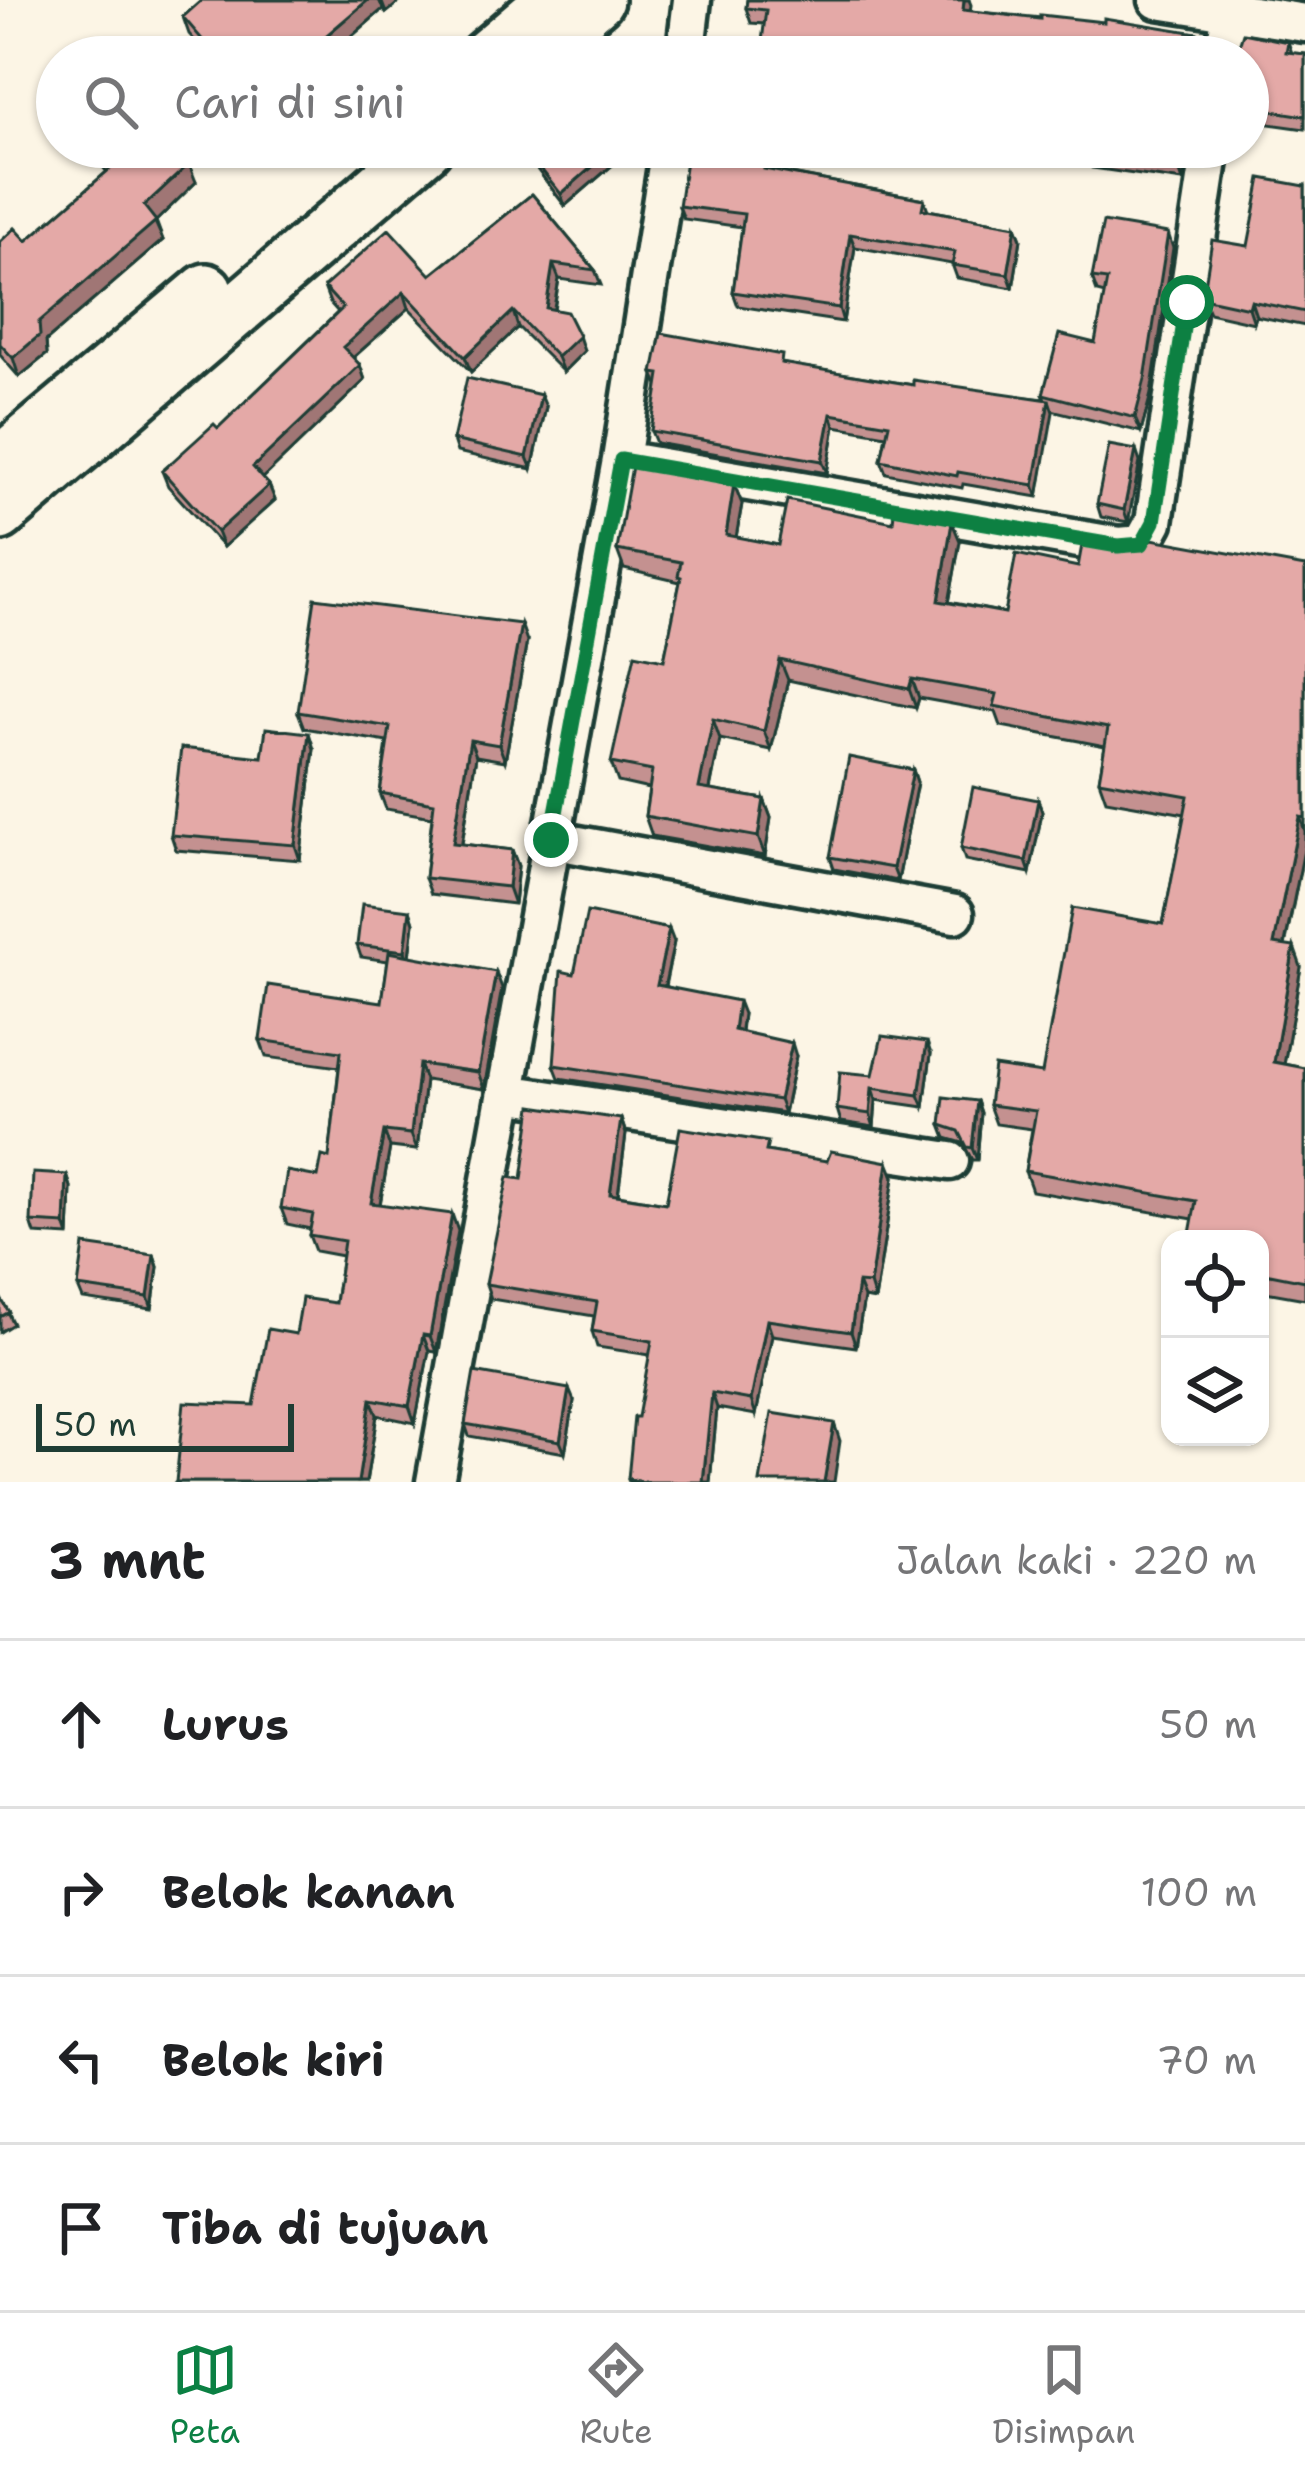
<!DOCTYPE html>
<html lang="id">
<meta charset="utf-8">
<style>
body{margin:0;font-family:"Shantell Sans",sans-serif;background:#f6f6f6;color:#202124}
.controls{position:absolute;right:36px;bottom:36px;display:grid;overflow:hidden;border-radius:24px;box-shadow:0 3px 9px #0004}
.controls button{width:108px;height:108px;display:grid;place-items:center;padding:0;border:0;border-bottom:3px solid #e0e0e0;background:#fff;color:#202124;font:60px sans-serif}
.scale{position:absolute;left:36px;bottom:30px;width:258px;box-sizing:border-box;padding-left:12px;border:6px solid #1f3d34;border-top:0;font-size:33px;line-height:42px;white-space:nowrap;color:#1f3d34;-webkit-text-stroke:9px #fcf5e5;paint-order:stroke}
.stop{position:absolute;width:36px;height:36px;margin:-27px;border:9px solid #0b8043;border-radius:50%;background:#fff}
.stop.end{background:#0b8043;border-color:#fff;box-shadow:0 3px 12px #0008}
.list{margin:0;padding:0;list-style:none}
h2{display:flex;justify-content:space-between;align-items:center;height:156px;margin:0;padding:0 48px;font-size:51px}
h2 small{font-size:39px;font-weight:400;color:#757577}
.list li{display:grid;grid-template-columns:78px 1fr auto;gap:36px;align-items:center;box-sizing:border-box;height:168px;padding:0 48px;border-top:3px solid #e0e0e0}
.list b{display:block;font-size:45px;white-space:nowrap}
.list em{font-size:39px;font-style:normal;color:#757577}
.icon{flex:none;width:66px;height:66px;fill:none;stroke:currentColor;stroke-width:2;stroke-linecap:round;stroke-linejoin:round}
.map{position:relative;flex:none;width:1305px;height:1482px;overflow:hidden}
.search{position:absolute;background:#fff;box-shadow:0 3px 9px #0004;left:36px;right:36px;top:36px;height:132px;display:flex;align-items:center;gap:30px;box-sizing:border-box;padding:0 42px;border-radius:66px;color:#757577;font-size:45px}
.sheet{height:828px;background:#fff}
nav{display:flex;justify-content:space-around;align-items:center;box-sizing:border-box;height:168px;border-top:3px solid #e0e0e0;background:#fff;font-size:33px;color:#757577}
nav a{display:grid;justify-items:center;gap:6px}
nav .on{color:#0b8043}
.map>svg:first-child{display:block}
</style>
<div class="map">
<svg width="1305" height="1482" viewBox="0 0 1305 1482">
<rect width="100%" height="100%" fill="#fcf5e5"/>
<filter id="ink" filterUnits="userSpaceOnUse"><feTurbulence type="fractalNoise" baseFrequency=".00833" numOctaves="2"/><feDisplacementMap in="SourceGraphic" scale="24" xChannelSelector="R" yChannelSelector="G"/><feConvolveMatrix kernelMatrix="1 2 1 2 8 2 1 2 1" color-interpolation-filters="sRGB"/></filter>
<g filter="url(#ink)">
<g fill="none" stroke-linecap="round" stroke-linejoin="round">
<g stroke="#1f3d34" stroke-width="45">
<path id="street" d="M1158,0l147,23
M685,57l7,-57
M1224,57l7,-47
M621,460l498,86 23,-2 12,-22 57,-375
M551,840l404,74
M506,1093l444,68
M435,1482l186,-1022 49,-313"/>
</g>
<g stroke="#1f3d34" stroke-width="60">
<path id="secondary" d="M534,54l63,-54
M485,57l67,-57
M0,463l206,-173
M0,514l426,-367"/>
</g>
<use href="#street" stroke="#fcf5e5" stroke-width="36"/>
<use href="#secondary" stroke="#fcf5e5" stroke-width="51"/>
</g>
<path fill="#c49190" stroke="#1f3d34" stroke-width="3" d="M202,0h200l-16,13 -3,-4 -55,48h-119l-20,-23 -6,-17z
M747,0h222l1,11 227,22 8,24h-445l5,-33 -14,-1 -5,-15z
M1288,42l4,11 13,1v75l-57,-8v-64z
M87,147h88l21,35 -40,39 7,19 -117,101 1,13 -28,23 -19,-22v-113l27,-1 80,-69z
M520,147h111v2l-66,57z
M1088,147h101l-6,34 -91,-13 -5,-15z
M771,170l153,29 4,11 88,16 5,13 -8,49 -56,-10 -5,-14 -97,-17 -12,75 -105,-16 -5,-14 9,-65 -58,-8 -5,-13z
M1305,186v140l-49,-10 -2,7 -45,-10 -6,-15 45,-52z
M532,194l63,76 6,15 -42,-6 -5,31 30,41 -21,21 -45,-45 -47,45 -62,-64 -56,50 7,7 5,15 -102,98 6,7 6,15 -52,47 -55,-61 -6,-15 56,-43 120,-116 -8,-9 -6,-16 107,-12z
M1173,248l-22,146 -10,38 -89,-22 -14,87 -75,-13 -1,4 -76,-15 -5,-13 5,-25 -51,-9 -8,47 -171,-30 -5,-12 7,-46 -5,-12 132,-9 128,21 132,14 -2,-5 52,-51 10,-49 -8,-2 -5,-14z
M546,407l-14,62 -75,-17 -4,-12z
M1140,462l-12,60 -27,-5 -4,-13z
M734,484l8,20 -6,33 42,8 182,-4 -11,61 56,11 73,-46h227v278l-20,101 16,21 -17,97 21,4v231l-45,-8v-52l-67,-20 -161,-28 -7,-20 7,-42 -36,-5 -7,-19 53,-32 121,-149 22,-110 -79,-14 -7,-20 6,-34 -104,-20 -5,-14 -77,-14 -3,10 -128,-28 -17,70 -51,-11 -10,51 54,9 7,19 -6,38 -113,-20 -7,-20 4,-27 -31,-7 -7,-19 53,-103 16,-78 -56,-13 -7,-19z
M527,641l-22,120 -29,-5 -14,88 50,6 6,16 -4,38 -83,-10 -6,-16 7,-61 -46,-8 -6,-16 7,-51 -83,-14 -6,-16z
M314,749l-14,111 -124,-10 -5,-15 91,-78z
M913,770l4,12 -19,99 -64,-12 -4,-12z
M1038,800l4,12 -12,61 -65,-13 -4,-12z
M410,910l4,13 -4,33 92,32 -18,101 -59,-9 -8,70 -27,-3 -10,58 78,26 -22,121 -7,-1 -14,72 -38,-8 -11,67h-190l78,-77 42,-71 39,-31 7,-47 -27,-5 -6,-16 2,-6 -24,-5 -6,-16 37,-31 11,-19 10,-91 -73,-10 -6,-17 122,-38 6,-41 -27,-4 -4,-12z
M674,942l-9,44 78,28 -2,18 55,24 -12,57 -225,-35 -5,-13 20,-91z
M931,1054l-7,53 -48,-7 -2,27 -33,-5 -4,-13z
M977,1101l4,12 -4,47h-5l-9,-17 -17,-5 -5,-13z
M621,1119l5,15 -8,61 48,8 106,-51 122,25 -19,123 -11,-2 -8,49 -84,-12 -16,80 -39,-7 -7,74h-81l-1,-3 22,-124 -53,-8 -5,-16 2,-15 -103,-17 -5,-15z
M67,1175l4,12 -2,49 -34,-2 -4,-12z
M154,1255l4,12 -6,42 -69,-10 -5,-12z
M0,1297l13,27 -13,8z
M574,1401l-9,52 -96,-17 -4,-12z"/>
<path fill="#a07675" stroke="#1f3d34" stroke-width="3" d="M368,0h11l4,9 -55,48h-27z
M381,0h21l-16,13z
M964,0h5l2,5 -3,20 -5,-15z
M615,147h16v2l-66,57 -4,-12z
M768,147h7l-6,35 -5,-13z
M1181,147h8l-6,34 -5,-15z
M189,164l7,18 -41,40 8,18 -117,101 1,13 -28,23 -6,-19 26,-36 105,-116z
M1016,226l5,13 -8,49 -5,-14z
M1168,233l5,15 -22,146 -10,38 -6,-14z
M850,234l5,13 -12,75 -4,-14z
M553,264l6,15 -8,45 -5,-16z
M404,292l5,16 -61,54 -5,-15z
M1251,301l5,15 -2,7 -5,-15z
M513,311l5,16 -47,45 -6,-15z
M579,336l5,15 -21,21 -6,-15z
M360,365l5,15 -106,102 -6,-15z
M541,395l5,12 -14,62 -5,-12z
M1049,400l4,12 -15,85 -4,-12z
M831,414l4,12 -8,47 -5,-12z
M1136,450l4,12 -12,60 -4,-12z
M734,484l8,20 -9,50 -7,-19z
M269,485l6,15 -52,47 -6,-15z
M952,522l8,19 -14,79 -7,-19z
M521,624l6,17 -22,120 -6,-16z
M780,660l8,20 -17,70 -7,-19z
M912,679l7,19 -3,10 -7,-19z
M713,719l7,20 -14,69 -7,-20z
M309,733l5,16 -14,111 -5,-15z
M470,740l6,16 -17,103 -6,-16z
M913,770l4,12 -19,99 -5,-13z
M764,799l7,19 -6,38 -7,-19z
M1038,800l4,12 -12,61 -4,-12z
M1300,817l5,14v14l-24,118 -7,-19z
M512,850l6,16 -4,38 -6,-17z
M410,910l4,13 -5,41 -4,-13z
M669,929l5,13 -12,55 -5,-12z
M1294,947l7,20 -20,115 -7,-20z
M496,972l6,16 -18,101 -6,-17z
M738,1001l5,13 -4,29 -5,-13z
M927,1042l4,12 -7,53 -5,-12z
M792,1043l4,13 -12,57 -5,-13z
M419,1064l6,16 -8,70 -6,-16z
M872,1088l4,12 -2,27 -4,-13z
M977,1101l4,12 -4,47 -5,-12z
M621,1119l5,15 -10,75 -6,-15z
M384,1131l6,16 -13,73 -6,-17z
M888,1162l6,15 -19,123 -5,-16z
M67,1175l4,12 -2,49 -4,-12z
M452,1214l6,17 -22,121 -6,-16z
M154,1255l4,12 -6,42 -4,-12z
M858,1283l6,15 -8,49 -5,-15z
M767,1320l5,15 -16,80 -5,-15z
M423,1335l6,16 -14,72 -6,-17z
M569,1389l5,12 -9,52 -5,-12z
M712,1393l5,15 -7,74h-7z
M371,1399l6,16 -11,67h-8z
M834,1423l6,18 -6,41h-10z"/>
<path fill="#e4a9a7" stroke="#1f3d34" stroke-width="3" d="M202,0h166l-67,57h-84l-34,-40z
M747,0h217l-1,10 77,9v-4l64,7v-4l93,15 1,19 7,5h-305l-54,-6 -1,6h-85l6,-47 -20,-2z
M1243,33l45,9 -2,10 19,2v62l-57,-9v-50h-13z
M620,36l18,21h-42z
M95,147h80l14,17 -45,42 12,15 -117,101 1,13 -27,23 -13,-14v-102l15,-14 12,13 84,-73z
M523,147h92l-54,47z
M688,147h80l-4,22 160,30 -2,10 94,17 -8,48 -56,-9 3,-13 -105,-18 -11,74 -106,-16 11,-78 -65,-8z
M1088,147h93l-3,19 -91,-13z
M1261,178l44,8v126l-54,-11 -2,7 -46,-10 9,-58 36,6z
M532,194l63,76 -42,-6 -7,44 21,4 12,24 -22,21 -44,-46 -48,46 -61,-65 -61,55 17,18 -107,102 16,18 -52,47 -55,-61 52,-47 4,4 125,-120 -19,-21 65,-58 42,46z
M1103,222l65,11 -23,146 -10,39 -92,-24 16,-60 36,9 12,-63 -15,-2z
M661,333l121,22 -1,8 132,22v-5l136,20 -15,85 -76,-13 -1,4 -76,-16 8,-36 -58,-10 -9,47 -171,-30 9,-57 -7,-1z
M467,378l74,17 -14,62 -74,-17z
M1109,445l27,5 -12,60 -27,-6z
M632,466l102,18 -8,51 52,10 9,-45 106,22 1,-10 58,10 -13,79 66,12 11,-59 62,13 4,-22 55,2 15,-8 153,28v251l-5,-1 -26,127 20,3 -20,115 31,6v213l-45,-9v-33h-71l7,-38 -171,-30 11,-60 -47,-6 5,-39 48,7 30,-165 91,16 25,-128 -89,-16 9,-52 -114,-22 3,-12 -85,-15 -3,10 -129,-29 -16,71 -51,-12 -14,69 65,11 -6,38 -113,-21 7,-45 -41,-8 24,-109 29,6 17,-83 -3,-1 3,-14 -64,-12z
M315,598l206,26 -22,121 -29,-5 -17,103 59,7 -4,37 -83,-9 9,-75 -54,-10 10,-66 -92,-15z
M266,728l43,5 -14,112 -124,-10 10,-87 81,9z
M849,757l64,13 -20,98 -63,-11z
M973,787l65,13 -12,61 -65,-13z
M362,904l48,6 -5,41 -48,-6z
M587,912l82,17 -12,56 81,16 -4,29 58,13 -13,57 -225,-35 7,-94 13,3z
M389,952l107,20 -18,100 -59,-8 -8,70 -27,-3 -13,72 81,11 -22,122 -7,-1 -14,71 -38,-7 -13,83h-182l8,-80 70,3 14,-76 28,5 6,-36 33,5 9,-62 -35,-6 4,-21 -32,-6 6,-37 31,6 4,-21 7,2 12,-106 -81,-12 8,-55 114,17z
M882,1036l45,6 -8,53 -47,-7 -2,26 -33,-5 3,-37 33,3z
M944,1097l33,4 -5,47 -5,-1 -8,-16 -18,-6z
M532,1106l89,13 -11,75 56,9 14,-75 88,14 -2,9 61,10 4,-10 57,11 -18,122 -12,-1 -7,49 -84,-12 -16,80 -39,-7 -9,89h-59l-16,-3 6,-62h4l14,-76 -60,-10 5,-29 -111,-18 22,-107 14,2z
M33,1173l34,2 -2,49 -34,-2z
M84,1245l70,10 -6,42 -70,-10z
M0,1297l9,15 -9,5z
M474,1372l95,17 -9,52 -95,-17z
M772,1413l62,10 -10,59h-64z"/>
</g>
<g fill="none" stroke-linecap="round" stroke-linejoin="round" filter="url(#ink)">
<path stroke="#0b8043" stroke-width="15" d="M551,840l70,-380 497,86 24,-2 12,-22 33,-220"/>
</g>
</svg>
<div class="controls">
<button><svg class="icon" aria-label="locate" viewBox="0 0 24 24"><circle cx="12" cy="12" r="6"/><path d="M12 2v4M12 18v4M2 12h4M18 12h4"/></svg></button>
<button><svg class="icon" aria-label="layers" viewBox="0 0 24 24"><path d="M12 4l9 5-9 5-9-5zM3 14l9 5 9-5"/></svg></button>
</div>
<div class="scale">50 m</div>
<div class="stop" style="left:1187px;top:302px"></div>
<div class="stop end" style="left:551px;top:840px"></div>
<div class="search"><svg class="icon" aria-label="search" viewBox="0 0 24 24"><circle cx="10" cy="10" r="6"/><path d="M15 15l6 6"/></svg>Cari di sini</div>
</div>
<section class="sheet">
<h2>3 mnt<small>Jalan kaki · 220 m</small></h2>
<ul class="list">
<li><svg class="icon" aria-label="ahead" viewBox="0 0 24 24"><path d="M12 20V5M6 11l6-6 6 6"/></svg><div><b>Lurus</b></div><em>50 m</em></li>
<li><svg class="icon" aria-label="right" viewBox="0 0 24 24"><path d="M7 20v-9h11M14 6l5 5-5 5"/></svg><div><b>Belok kanan</b></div><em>100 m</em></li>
<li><svg class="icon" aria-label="left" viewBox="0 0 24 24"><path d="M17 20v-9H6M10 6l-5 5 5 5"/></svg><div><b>Belok kiri</b></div><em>70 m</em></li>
<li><svg class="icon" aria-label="arrive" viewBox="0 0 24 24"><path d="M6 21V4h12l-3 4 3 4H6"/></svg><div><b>Tiba di tujuan</b></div></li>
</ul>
</section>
<nav>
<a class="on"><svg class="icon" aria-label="map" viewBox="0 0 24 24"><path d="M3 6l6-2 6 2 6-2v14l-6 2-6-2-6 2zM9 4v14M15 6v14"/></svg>Peta</a>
<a><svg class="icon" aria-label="directions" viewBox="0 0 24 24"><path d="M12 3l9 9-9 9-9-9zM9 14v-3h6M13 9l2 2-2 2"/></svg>Rute</a>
<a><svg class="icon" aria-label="saved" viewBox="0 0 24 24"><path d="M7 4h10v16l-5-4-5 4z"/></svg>Disimpan</a>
</nav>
